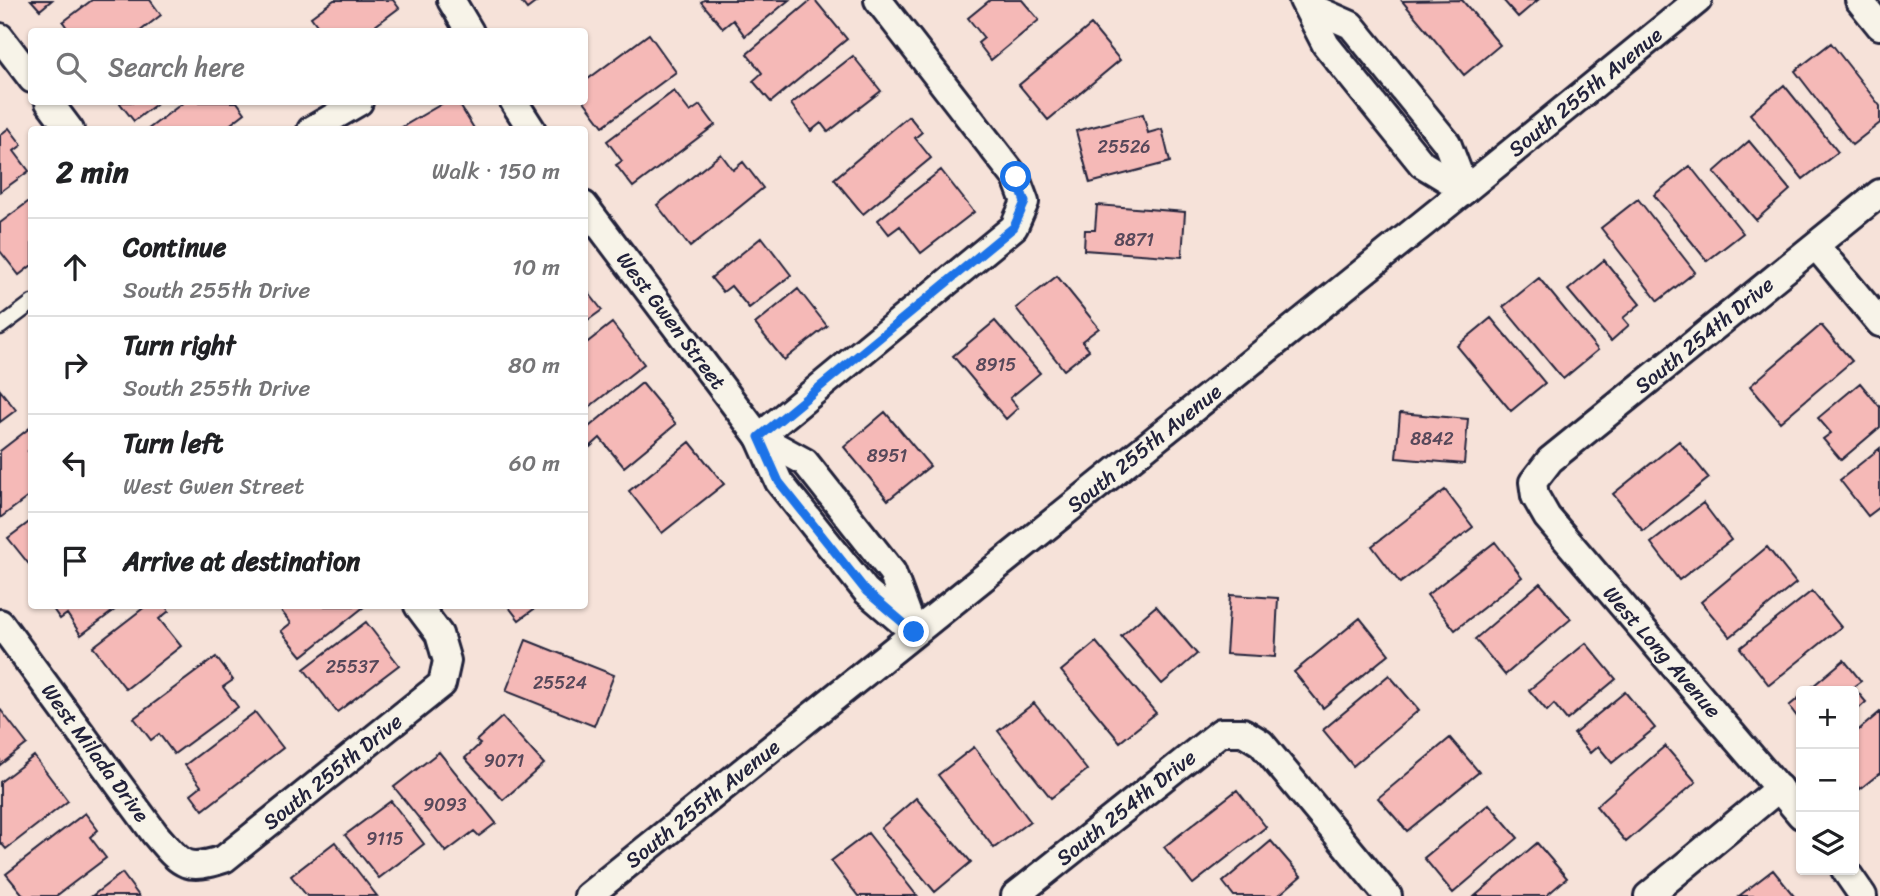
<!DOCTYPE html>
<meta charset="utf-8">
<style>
body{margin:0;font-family:Sriracha,sans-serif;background:#f2f2f2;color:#202124}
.controls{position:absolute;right:21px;bottom:21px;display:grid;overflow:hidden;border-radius:7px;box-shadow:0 2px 5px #0004}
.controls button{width:63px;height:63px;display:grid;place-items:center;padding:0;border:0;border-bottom:2px solid #e0e0e0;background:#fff;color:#202124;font:35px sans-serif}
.stop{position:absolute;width:21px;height:21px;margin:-16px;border:5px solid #1a73e8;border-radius:50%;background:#fff}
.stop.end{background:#1a73e8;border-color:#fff;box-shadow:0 2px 7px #0008}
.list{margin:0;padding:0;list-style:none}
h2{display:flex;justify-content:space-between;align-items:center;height:91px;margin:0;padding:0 28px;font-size:30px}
h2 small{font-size:23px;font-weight:400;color:#757577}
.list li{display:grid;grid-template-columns:46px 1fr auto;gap:21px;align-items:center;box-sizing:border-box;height:98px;padding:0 28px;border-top:2px solid #e0e0e0}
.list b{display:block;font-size:26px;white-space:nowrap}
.list p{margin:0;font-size:23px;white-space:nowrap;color:#757577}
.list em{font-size:23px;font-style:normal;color:#757577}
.icon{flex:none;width:38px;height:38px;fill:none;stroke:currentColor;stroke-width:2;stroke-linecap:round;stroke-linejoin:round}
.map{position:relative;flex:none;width:1880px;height:896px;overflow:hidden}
.search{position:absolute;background:#fff;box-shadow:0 2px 5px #0004;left:28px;top:28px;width:560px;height:77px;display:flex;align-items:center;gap:18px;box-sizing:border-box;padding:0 24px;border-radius:7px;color:#757577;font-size:26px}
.panel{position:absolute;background:#fff;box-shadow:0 2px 5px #0004;left:28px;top:126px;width:560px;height:483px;border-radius:7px}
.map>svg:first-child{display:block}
</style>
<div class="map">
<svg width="1880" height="896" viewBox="0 0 1880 896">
<rect width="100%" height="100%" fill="#f6e2d9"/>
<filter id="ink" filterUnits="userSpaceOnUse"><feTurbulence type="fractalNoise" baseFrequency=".0143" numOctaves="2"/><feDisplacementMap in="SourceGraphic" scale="14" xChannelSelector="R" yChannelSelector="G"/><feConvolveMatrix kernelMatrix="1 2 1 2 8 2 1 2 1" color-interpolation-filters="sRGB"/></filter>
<g filter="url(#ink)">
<path fill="#f5b9b7" stroke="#22223b" stroke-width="2" d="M31,0h21l-12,10z
M92,0h58l11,15 -22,17h-69l-7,-10z
M334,0h59l6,8 -32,24h-45l-11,-15z
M520,0h19l-12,9z
M704,0h85l-44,36 -12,-16 -10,8 -22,-26z
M811,0h4l32,39 -76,63 -18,-21 9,-8 -15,-19z
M990,0h32l17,20 -48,40 -13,-17 6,-5 -16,-20z
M1462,0l38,45 -36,30 -62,-74z
M1503,0h35l-20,17z
M1091,25l29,35 -72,60 -29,-35z
M649,34l27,38 -73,54 -19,-25v-19z
M1831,43l49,63v17l-28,22 -57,-74z
M853,56l28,35 -53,41 -7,-9 -10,8 -20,-27z
M1784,85l54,67 -35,27 -53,-65z
M674,91l16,21 10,-7 15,20 -82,62 -17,-22 6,-4 -15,-20z
M119,102h40l-25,19z
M184,102h53l8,11 -22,17h-76z
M445,102h13l17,28h-78z
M1143,114l5,19 14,-4 8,33 -80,21 -14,-52z
M909,116l13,16 -7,6 16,20 -68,56 -29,-35z
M9,128l13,17 -8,6 15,20 -29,21v-57z
M1749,141l41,49 -34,30 -42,-48z
M721,154l12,16 10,-8 20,26 -73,59 -33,-42z
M1690,166l53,67 -36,28 -53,-66z
M941,170l33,42 -53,41 -21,-27 -11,8 -11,-14z
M32,199v66l-13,10 -19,-24v-28z
M1638,199l57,73 -37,29 -57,-73z
M1097,205l88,7 -3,45 -98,-7 1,-20h10z
M762,237l29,38 -42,33 -18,-22 -8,6 -12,-14z
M1604,260l36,44 -17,14 6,7 -18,16 -43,-51z
M1057,276l42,52 -17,13 7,9 -25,20 -48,-62z
M1539,278l59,72 -35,29 -60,-72z
M584,287l18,23 -18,13z
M798,289l29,37 -43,34 -29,-36z
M1491,318l54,65 -34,28 -54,-65z
M995,321l45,52 -30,25 8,10 -12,11 -53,-63z
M612,323l32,41 -60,47v-66z
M1821,325l31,36 -72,61 -30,-36z
M642,383l34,41 -52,43 -24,-29 -10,9 -6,-7v-9z
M1860,383l20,24v20l-39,33 -18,-21 8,-6 -13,-15z
M0,390l16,20 -16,12z
M885,412l45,54 -42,34 -44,-53z
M1400,413l68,6 -4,45 -68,-6z
M31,427l1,21 -4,3 4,4v39l-32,24v-67z
M1679,441l30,37 -66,53 -30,-37z
M690,442l34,42 -62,49 -33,-42z
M1880,448v59l-12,9 -28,-36z
M1445,490l28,37 -73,56 -28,-37z
M1703,503l28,37 -52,40 -28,-37z
M32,520v48l-24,-30z
M1495,542l27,35 -67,53 -28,-35z
M1767,547l29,36 -66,54 -29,-35z
M1540,583l31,36 -66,56 -30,-36z
M1812,591l29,36 -72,58 -29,-37z
M1230,595l48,3 -3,59 -49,-3z
M51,606h69l-39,29 -14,-21 -7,5z
M146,606h19l4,5 -10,8 22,27 -55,43 -33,-42z
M277,606h88l-63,50 -21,-25 10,-8z
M508,606h30l-19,14z
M1156,606l41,48 -35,30 -41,-48z
M1360,618l29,36 -66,54 -29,-36z
M366,622l33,43 -62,47 -33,-43z
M526,640l88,35 -20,51 -88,-35z
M1096,642l60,71 -36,29 -59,-71z
M1586,643l30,36 -49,41 -13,-16 -7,7 -18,-21z
M216,657l17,23 -10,7 15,20 -64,47 -15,-20 -8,6 -17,-22z
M1844,660l17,21 -8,6 13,15 -12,11v-22h-47z
M1389,675l30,35 -66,56 -30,-36z
M1625,692l30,36 -43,35 -14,-17 -8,7 -16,-19z
M1801,696v26l-12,-16z
M1034,703l53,67 -36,28 -53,-67z
M0,709l27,35 -27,21z
M255,712l28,36 -80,62 -12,-16 10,-8 -16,-21z
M1880,712v61l-20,16 -6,-7v-48z
M502,717l42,47 -41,36 -38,-42 15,-14 -4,-3z
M1450,738l29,34 -72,59 -29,-33z
M1665,746l31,36 -70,60 -30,-36z
M974,747l56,74 -36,27 -56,-73z
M439,752l57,71 -17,13 -5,-5 -28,21 -52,-65z
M34,756l34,45 -62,48 -6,-7v-60z
M1237,790l29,37 -73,57 -29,-37z
M916,798l55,64 -36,30 -54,-64z
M391,801l33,43 -45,34 -34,-43z
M1489,804l29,34 -65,55 -29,-35z
M85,813l13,17 -8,7 16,21 -50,38h-32l-18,-22z
M868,833l49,63h-59l-27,-35z
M1271,841l30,35 -23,20h-44l-11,-14z
M335,842l42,54h-70l-16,-20z
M1537,843l30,35 -21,18h-71z
M1773,870l21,26h-55z
M122,873l17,23h-47z"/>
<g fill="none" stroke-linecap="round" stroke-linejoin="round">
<g stroke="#22223b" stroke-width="19">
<path id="service" d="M0,327l32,-24"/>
</g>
<g stroke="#22223b" stroke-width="32">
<g id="minor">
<path d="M451,0l19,32"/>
<path d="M1303,0l23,45 96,119 43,26"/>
<path d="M1859,0l21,26"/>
<path d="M1308,6l43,19 96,118 18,47"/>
<path d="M0,37l32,42"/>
<path d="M49,102l21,28"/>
<path d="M514,102l18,28"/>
<path d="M311,130l48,-28"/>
<path id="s1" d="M584,205l175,232 20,45 87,109 48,41"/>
<path d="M1816,246l64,77"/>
<path d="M759,437l255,-210 11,-25 -9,-24 -138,-178"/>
<path d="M759,437l46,25 87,110 21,57"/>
<path id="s2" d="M0,623l155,211c26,30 29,38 69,25l218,-175 5,-23 -8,-27 -21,-28"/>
<path id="s3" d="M1801,815l-254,-298 -12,-21 -2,-14 17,-22 330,-267"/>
<path d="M1845,870l18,26"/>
<path id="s4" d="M588,896l877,-706 233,-190"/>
<path id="s5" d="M1015,896l206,-164h22l18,11 127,153"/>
<path d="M1648,896l131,-108"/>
</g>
</g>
<use href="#service" stroke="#f7f3e8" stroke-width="14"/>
<use href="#minor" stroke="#f7f3e8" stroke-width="26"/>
</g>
</g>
<g fill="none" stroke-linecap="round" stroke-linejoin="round" filter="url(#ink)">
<path stroke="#1a73e8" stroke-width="9" d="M914,632l-48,-41 -87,-109 -20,-45 255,-210 11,-25 -9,-25"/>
</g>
<g text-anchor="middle" stroke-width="5" stroke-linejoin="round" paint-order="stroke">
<g font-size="18" fill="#57485a">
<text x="1124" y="153">25526</text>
<text x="1134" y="246">8871</text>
<text x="996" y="371">8915</text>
<text x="1432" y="445">8842</text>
<text x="887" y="462">8951</text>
<text x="352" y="673">25537</text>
<text x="560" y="689">25524</text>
<text x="504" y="767">9071</text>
<text x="445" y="811">9093</text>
<text x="385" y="845">9115</text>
</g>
<g font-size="21" fill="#22223b" stroke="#f7f3e8">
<text dy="7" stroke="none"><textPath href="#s4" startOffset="1281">South 255th Avenue</textPath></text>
<text dy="7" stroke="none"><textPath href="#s1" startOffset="145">West Gwen Street</textPath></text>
<text dy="7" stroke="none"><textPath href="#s3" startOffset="656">South 254th Drive</textPath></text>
<text dy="7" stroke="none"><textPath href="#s4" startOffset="714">South 255th Avenue</textPath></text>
<text transform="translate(1662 652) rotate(49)" y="7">West Long Avenue</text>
<text dy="7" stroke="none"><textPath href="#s2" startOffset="161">West Milada Drive</textPath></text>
<text dy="7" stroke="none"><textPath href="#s2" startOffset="483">South 255th Drive</textPath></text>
<text dy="7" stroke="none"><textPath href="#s4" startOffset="147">South 255th Avenue</textPath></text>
<text dy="7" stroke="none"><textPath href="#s5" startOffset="142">South 254th Drive</textPath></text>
</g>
</g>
</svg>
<div class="controls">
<button>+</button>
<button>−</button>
<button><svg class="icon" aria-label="layers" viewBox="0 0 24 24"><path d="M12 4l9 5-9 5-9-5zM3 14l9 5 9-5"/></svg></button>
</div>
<div class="stop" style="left:1016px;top:177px"></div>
<div class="stop end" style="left:914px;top:632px"></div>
<div class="search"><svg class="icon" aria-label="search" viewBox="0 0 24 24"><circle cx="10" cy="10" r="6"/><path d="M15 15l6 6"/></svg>Search here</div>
<section class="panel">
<h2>2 min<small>Walk · 150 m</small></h2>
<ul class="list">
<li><svg class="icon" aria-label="ahead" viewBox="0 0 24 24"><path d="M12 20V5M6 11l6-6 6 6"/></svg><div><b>Continue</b><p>South 255th Drive</p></div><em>10 m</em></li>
<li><svg class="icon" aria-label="right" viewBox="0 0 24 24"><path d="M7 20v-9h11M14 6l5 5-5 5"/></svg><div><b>Turn right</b><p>South 255th Drive</p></div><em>80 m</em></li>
<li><svg class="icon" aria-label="left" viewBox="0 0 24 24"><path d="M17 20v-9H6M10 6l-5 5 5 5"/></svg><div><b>Turn left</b><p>West Gwen Street</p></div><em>60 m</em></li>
<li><svg class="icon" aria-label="arrive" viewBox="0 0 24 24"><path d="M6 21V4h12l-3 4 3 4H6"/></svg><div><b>Arrive at destination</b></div></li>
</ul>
</section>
</div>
